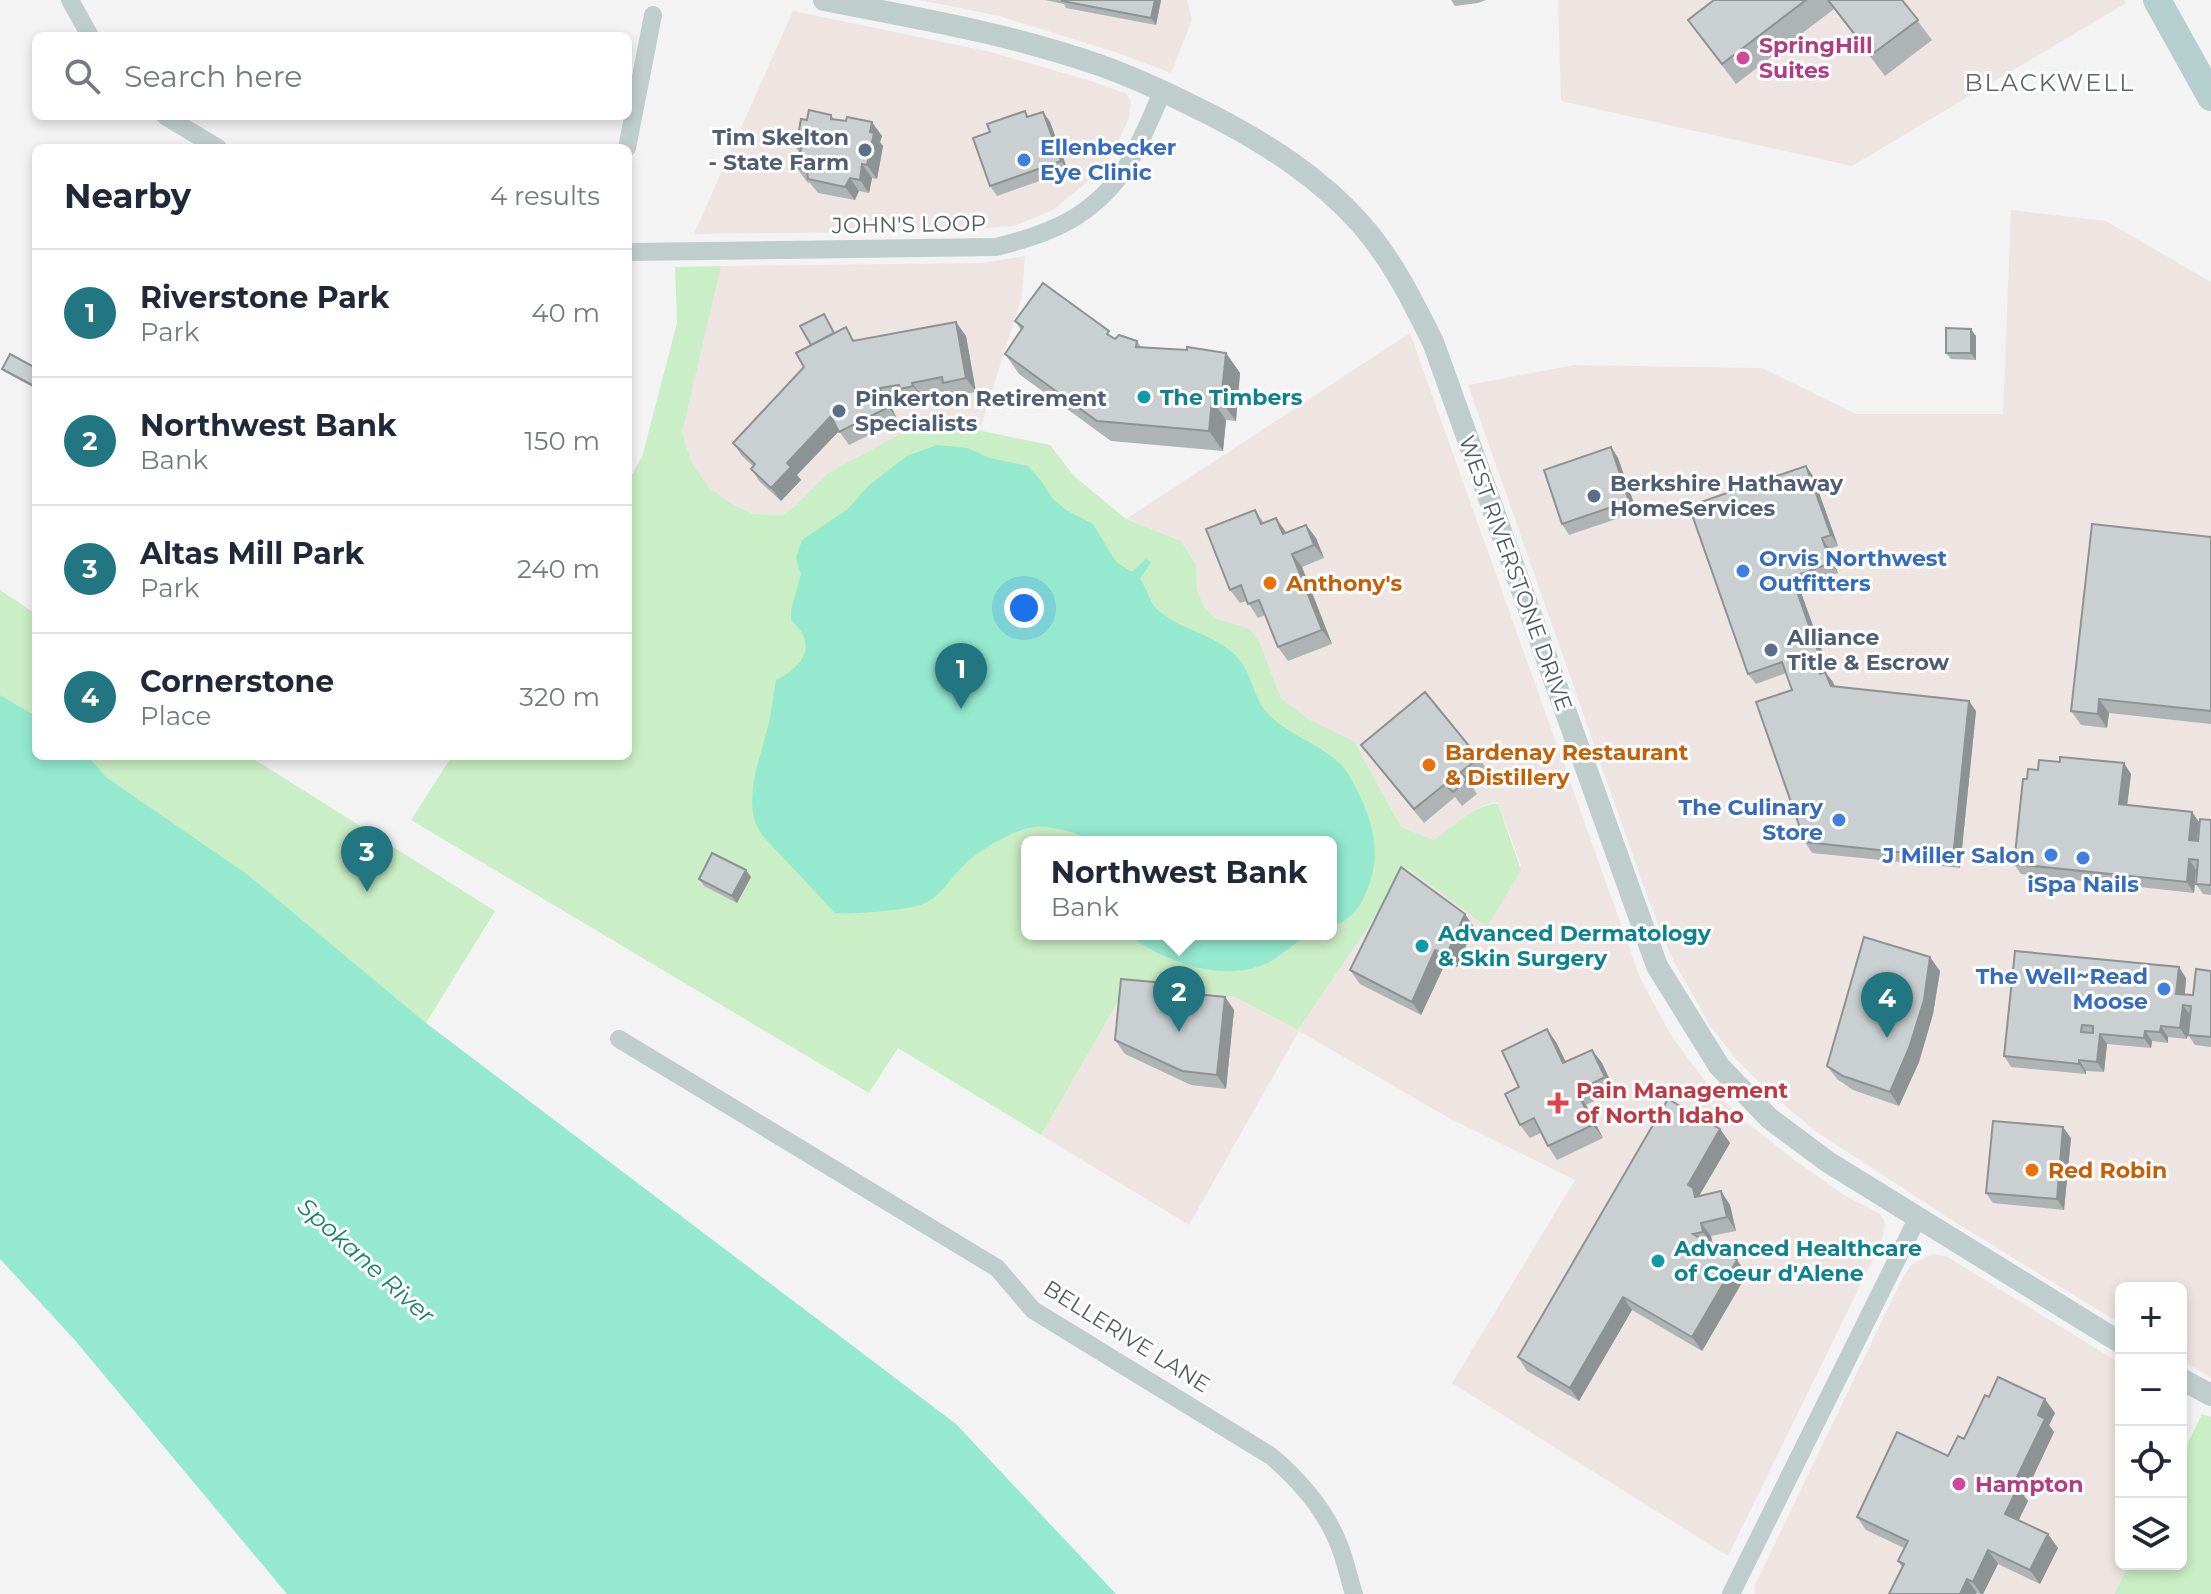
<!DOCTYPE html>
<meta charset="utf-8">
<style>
body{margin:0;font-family:Montserrat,sans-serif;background:#f2f2f3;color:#1f2937}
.controls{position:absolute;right:24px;bottom:24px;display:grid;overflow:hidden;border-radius:12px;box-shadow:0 4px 12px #0003}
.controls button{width:72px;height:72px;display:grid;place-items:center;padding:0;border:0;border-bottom:2px solid #e0e1e3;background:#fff;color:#1f2937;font:40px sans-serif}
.you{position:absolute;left:1024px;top:608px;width:28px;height:28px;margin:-20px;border:6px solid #fff;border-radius:50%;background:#1a73e8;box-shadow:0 0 0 12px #1a73e833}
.badge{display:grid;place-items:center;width:52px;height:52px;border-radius:50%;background:#217682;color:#fff;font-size:26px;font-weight:700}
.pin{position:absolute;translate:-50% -66px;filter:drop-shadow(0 2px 4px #0008)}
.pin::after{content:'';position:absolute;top:42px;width:28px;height:24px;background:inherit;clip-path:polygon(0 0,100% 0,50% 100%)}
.popup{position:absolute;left:1021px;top:836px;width:316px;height:104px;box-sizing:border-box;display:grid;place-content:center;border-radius:12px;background:#fff;filter:drop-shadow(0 2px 6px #0005);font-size:26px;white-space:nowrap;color:#747a83}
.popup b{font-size:30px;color:#1f2937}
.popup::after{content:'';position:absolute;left:50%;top:100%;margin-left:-16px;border:16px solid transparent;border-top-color:#fff}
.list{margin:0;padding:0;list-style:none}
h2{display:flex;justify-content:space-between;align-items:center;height:104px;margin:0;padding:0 32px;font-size:34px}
h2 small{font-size:26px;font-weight:400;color:#747a83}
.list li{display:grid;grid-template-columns:52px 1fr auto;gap:24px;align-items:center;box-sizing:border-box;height:128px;padding:0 32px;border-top:2px solid #e0e1e3}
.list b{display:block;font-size:30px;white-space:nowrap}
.list p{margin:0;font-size:26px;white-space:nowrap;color:#747a83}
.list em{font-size:26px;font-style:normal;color:#747a83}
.icon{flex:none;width:44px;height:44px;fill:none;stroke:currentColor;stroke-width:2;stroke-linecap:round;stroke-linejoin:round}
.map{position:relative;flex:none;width:2211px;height:1594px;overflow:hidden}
.search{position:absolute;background:#fff;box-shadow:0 4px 12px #0003;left:32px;top:32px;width:600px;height:88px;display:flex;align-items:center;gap:20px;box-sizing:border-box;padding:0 28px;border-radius:12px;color:#747a83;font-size:30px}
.panel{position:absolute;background:#fff;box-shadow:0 4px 12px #0003;left:32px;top:144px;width:600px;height:616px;border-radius:12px}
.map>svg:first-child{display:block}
</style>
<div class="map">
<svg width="2211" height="1594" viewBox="0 0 2211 1594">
<rect width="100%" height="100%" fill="#f4f3f4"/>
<path fill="#eee5e3" d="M920,0h267l5,20 -21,53 -53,-20 -119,-37z
M1558,0h566l2,3 -274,163 -291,-65z
M793,11l194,40 104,30 34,12 6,8 -2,17 -19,41 -24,24 -33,27 -39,16 -73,5 -247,3z
M2011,210l95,11 105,61v1096l-30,-18v-72h-60v36l-160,-98 -146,-95 -47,-40 -32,-32 -26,-33 -39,-70 -24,-60 -179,-511 106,-20 188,3 94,46h147z
M1025,256l-3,40 -42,133 -37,-6 -26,2 -89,48 -34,34 -12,8 -28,-1 -24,-11 -20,-15 -18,-24 -10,-32 1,-11 38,-155 261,-3z
M1410,333l230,645 32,59 37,49 37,36 46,36 52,37 36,19 5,8 -3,19 -154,315 -276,-173 123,-203 -128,-63 -148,-86 -110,194 -148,-90 88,-152 106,14 63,33 110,-163 79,60 34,-62 -23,-62 -5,-1 -12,5 -47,33 -33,-13 -47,-86 -46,-22 -27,-21 -21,-55 -43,-24 -13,-12 -7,-18 -1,-26 -15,-22 -55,-22z
M1932,1254l14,2 175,108v200h8l-15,30h-359v-9l148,-308 9,-13z"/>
<path fill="#caeec5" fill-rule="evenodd" d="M721,266l-39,166 10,32 18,24 20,15 24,11 28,1 12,-8 34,-34 89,-48 26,-2 107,22 24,31 52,43 55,22 15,23 1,25 7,18 13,12 33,10 10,14 21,55 27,21 46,22 47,86 33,13c15,-11 47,-39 64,-36l23,66 -34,57 -79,-59 -110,162 -63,-33 -106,-14 -88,152 -143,-87 -29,45 -458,-273 41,-64h176v-275l14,-24 35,-134 -2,-56zM1027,842h304v92h-304z
M0,590l36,24v102l-36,-21z
M88,756h161l246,155 -69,112 -179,-149 -141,-97z
M2202,1414l9,3v177h-97l15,-30h52v-107z"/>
<path fill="#94e9cf" d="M937,445l30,3 23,10 38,8 14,16 10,16 14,12 27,14 23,38 16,10 14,-13 5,3 -11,17c6,8 9,20 14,27 22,24 61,27 83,51 16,17 16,43 33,59 20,19 46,27 66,44 10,8 15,19 21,30 18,36 25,68 8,105 -7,16 -17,26 -34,32v-85h-238c-12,-9 -42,-17 -58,-15 -19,1 -57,24 -70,37 -14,13 -25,35 -45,41 -20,6 -64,9 -85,8l-73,-78c-20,-28 -5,-67 3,-98 6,-18 8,-38 11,-57 27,-14 43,-35 15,-60v-10l10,-36 -5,-16 6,-18 46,-31 20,-23 39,-30z
M0,695l36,21v40h52l18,21 141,97 179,149 530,401 160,170h-829l-214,-256 -73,-79z
M1131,934h182c-19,7 -30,22 -48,30 -37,16 -82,3 -115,-15 -7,-5 -15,-7 -19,-15z"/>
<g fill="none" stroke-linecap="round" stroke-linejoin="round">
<path stroke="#bfcecd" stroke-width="18" d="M70,0l20,36
M165,116l53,32
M627,148l26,-133
M628,252l368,-5c54,-13 96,-30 129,-78 15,-23 26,-53 38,-78
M619,1039l378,229 36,42 238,146c27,23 52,51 66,84 8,17 11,36 17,54
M1731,1594l187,-377"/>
<path stroke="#bfcecd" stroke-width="22" d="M824,0c93,18 188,34 278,66 39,14 75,32 111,50 54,28 106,61 147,107 32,36 52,77 73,119l224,624 62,100 50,52 59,44 293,181
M2181,1379l30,16"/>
<path stroke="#b4cfce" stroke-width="28" d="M2157,0l54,97"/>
</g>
<path fill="#aeb3b4" d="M1045,0h116l-5,25 -90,-17 -2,-4z
M1451,0h35l-8,3 -23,3z
M1714,0h188l30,40 -47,36 -51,-67 -98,75 -48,-64z
M1043,112l7,10 18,49 -71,25 -7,-10 39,-69z
M831,115l3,4 48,17 -2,6 3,4 -6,33 -5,-1 -3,15 -10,-2 -4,9 -37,-7 -8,-10 -3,-1 -10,-14 3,-14 -4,-7 11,-27z
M1015,321l99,18 23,2 4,6 85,6 14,20 -4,48 -10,-1 -3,31 -112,-10 -92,-67 -14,-20 16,-24z
M835,333l20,7 111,-4 10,56 -23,4 -4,-5 -27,5 1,4 -13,2 -3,-3 -18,3 9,19 -49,24 -10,-14 -42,44 4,5 -20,21 -21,-19 -9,-13 2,-3 -11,-10 -9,-13z
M1976,336v24l-25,-1 -5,-6z
M36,368v21l-31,-17 -3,-3z
M1611,447l7,11 19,54 -68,23 -7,-11z
M1806,466l7,10 25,70 -9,3 9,24 -39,14 30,83 -7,3 11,9 1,5 142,24 -16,157 -148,-15 -7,-11 -13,-152 -6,-17 -30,11 -8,-10z
M1255,510l9,13 22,10 20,-8 10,13 8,20 -22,9 30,77 -44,17 -10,-14 -13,-32 -7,3 -11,-17 -7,2 -10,-13z
M2211,537v187l-102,-11 -2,15 -26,-3 -10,-14z
M1361,745l118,13 9,13 -17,14 6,9 -15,12 -7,-9 -31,26 -53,-65z
M2038,770l93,4 -4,31 65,7 7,10 -2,19 14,-21v75l-8,-1 -7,-10v-14l-2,23 -173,-19 -7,-10 13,-85z
M751,877l-14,26 -33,-17 -5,-7z
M1474,927l-17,40 -12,-3 -24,51 -61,-31 -10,-14z
M1940,971l-7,43 -14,48 -20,44 -46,-16 -16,-11 -10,-13z
M2211,971v76l-16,-2 -7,-10 2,-20 -3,24 -19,-2v6l-16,-2 -1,7 -44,-4 -3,28 -18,-1v3l-75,-7 -7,-11 182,-78 -1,16 8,1z
M1197,986l6,8 22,3 9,13 -8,79 -35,-4 -66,-31 -10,-14z
M1556,1042l10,20 26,-12 10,13 13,28 -29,14 17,33 -46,22 -9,-14 -7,-13 -11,5 -10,-13 -1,-38z
M1720,1129l10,14 -31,53 31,9 6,26 -25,5 2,10 34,28 -45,77 -70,-41 -53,91 -52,-30 -9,-14z
M2071,1138l-7,72 -71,-7 -7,-10z
M1989,1397l66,16 -6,12 5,7 -30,64 4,5 -9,19 39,28 -18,36 -42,-20 -15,30h-3l-78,-27 -4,-6 6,-13 -38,-18 -9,-13 91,-61 16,-17z"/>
<path fill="#8d9292" d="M1155,0h6l-5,25 -5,-7z
M1043,112l7,10 18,49 -7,-10z
M872,122l10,14 -2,6 3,4 -6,33 -10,-14z
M862,164l10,14 -3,15 -9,-13z
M850,178l9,13 -4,9 -10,-13z
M956,322l10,14 10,56 -10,-14z
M1971,329l5,7v24l-5,-7z
M1226,353l14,20 -4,48 -15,-20z
M912,383l10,13 1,4 -10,-14z
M880,388l9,14 9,19 -9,-14z
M1212,400l14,20 -3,31 -14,-20z
M831,416l10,13 -44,46 4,5 -20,21 -10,-13 16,-25z
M1611,447l7,11 19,54 -8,-11z
M1806,466l7,10 25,70 -7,-11z
M1276,518l10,14 6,16 -9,-14z
M1306,525l10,13 8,20 -10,-13z
M1822,538l7,11 9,24 -7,-10z
M1292,554l10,13 30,77 -10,-14z
M1792,577l7,10 30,83 -8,-10z
M1825,672l8,10 5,15 -7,-11z
M2099,699l10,14 -2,15 -9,-14z
M1969,701l7,10 -16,157 -7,-10z
M2124,763l7,11 -5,40 -7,-10z
M2192,812l7,10 -3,29 -7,-11z
M2189,859l7,11 -2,23 -7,-11z
M746,870l5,7 -14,26 -5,-7z
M1465,914l9,13 -17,40 -10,-13z
M1435,950l10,14 -24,51 -9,-13z
M1930,957l10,14 -7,43 -14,48 -20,44 -9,-14z
M2179,967l7,11 -2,26 -8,-10z
M1225,997l9,13 -8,79 -9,-14z
M2183,1005l7,10 -3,24 -7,-11z
M2161,1026l7,11v6l-8,-11z
M1547,1029l9,13 17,35 -10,-14z
M2145,1031l7,10 -1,7 -7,-10z
M2100,1034l7,10 -3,28 -7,-10z
M1592,1050l10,13 13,28 -10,-14z
M2079,1060l7,11v3l-7,-10z
M1577,1091l9,14 17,33 -10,-13z
M2063,1127l8,11 -7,72 -7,-11z
M1720,1129l10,14 -31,53 6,14 -17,-25z
M1721,1191l9,14 6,26 -9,-14z
M1701,1223l10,13 2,10 -10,-14z
M1737,1260l10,14 -45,77 -10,-14z
M1623,1297l9,13 -53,91 -9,-13z
M2045,1399l10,14 -6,12 5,7 -30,64 4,5 -13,26 -10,-13 8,-29 25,-70z
M2048,1534l10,14 -18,36 -10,-14z
M1988,1550l10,14 -15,30h-2l-8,-12z
M1967,1579l10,14 -1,1h-16z"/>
<path fill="#cad0d1" stroke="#8d9292" stroke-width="2" fill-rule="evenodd" d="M1062,0h93l-4,18 -89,-17z
M1714,0h92l-84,64 -34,-44z
M1828,0h74l16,20 -47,35z
M809,110l22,5v4l15,2 1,-4 25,5 -2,10 4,1 -7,32 -5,-1 -2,16 -10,-2 -5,9 -37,-8 -1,-9 -10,-2 4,-20 -5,-1 5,-28 6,1z
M1025,111l2,6 16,-5 18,49 -71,25 -17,-48 17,-6 -3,-8z
M1043,283l66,48 -2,3 8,5 4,-4 18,6 -1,6 51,3v-3l39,6 -5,48 -9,-1 -3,31 -112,-10 -92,-67 18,-27 -8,-6z
M824,314l10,19 -23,12 -11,-19z
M956,322l10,56 -23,5 -1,-6 -30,6 1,3 -13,3 -1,-4 -19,3 9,19 -50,25 -8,-16 -44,47 4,4 -20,21 -20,-19 4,-5 -22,-21 71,-76 -8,-14 50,-26 7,14z
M1946,328l25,1v24h-25z
M10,354l26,14v19l-34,-18z
M1611,447l18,54 -67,23 -18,-54z
M1806,466l25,69 -9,3 9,25 -39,14 29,83 -21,9 16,-6 4,11 5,-2 6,14 138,15 -16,157 -148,-16 -49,-140 36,-12 -10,-28 -34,12 -59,-168z
M1255,510l6,14 15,-6 7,16 23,-9 8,20 -22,9 30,76 -44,17 -19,-47 -11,4 -7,-19 -11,5 -24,-61z
M2092,524l119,13v174l-112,-12 -1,15 -27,-3z
M1425,692l54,66 -18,14 6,8 -14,12 -8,-8 -31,25 -53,-64z
M2060,757l64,6 -5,41 73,8 -3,28 9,1 2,-22 11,1v65l-15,-1 2,-24 -9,-1 -2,23 -173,-18 9,-85h4l1,-10 10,1 1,-10 21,2z
M712,853l34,17 -14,26 -33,-17z
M1401,867l64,47 -18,40 -12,-4 -23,52 -62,-32z
M1864,937l66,20 -6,43 -15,48 -19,44 -47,-16 -16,-10z
M2015,951l164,16 -3,27 17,1 3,-26 15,2v66l-23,-2 3,-29 -8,-1 -3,23 -19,-2 -1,6 -15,-1 -1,7 -44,-4 -3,28 -18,-2v4l-75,-8zM2082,1025l11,1v7l-12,-1z
M1121,979l76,7 -1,8 29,3 -8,78 -35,-4 -67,-31z
M1547,1029l16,34 29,-13 13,27 -28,14 16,34 -45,21 -14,-28 -14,7 -15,-31 14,-7 -17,-36z
M1668,1099l52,30 -32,56 5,3 2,9 26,-6 6,26 -26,6 2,9 -10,2 44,26 -45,77 -69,-40 -53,91 -52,-31z
M1993,1121l70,6 -6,72 -71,-6z
M1998,1377l47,22 -7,16 7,4 -32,66 5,2 -13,27 43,20 -18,36 -42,-20 -15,32 -6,-3 -7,15h-71l15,-30 -6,-3 10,-20 -51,-24 40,-85 51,24 10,-20 6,3 21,-44 4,2z"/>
<g fill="#d1479c" stroke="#fff" stroke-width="3">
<circle cx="1743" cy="58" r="8"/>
<circle cx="1959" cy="1484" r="8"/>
</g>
<g fill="#5c6f8a" stroke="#fff" stroke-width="3">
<circle cx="865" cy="150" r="8"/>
<circle cx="839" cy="411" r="8"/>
<circle cx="1594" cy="496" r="8"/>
<circle cx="1771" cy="650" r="8"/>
</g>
<g fill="#3f7fe0" stroke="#fff" stroke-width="3">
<circle cx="1024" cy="160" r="8"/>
<circle cx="1743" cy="571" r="8"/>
<circle cx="1839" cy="820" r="8"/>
<circle cx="2051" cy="855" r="8"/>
<circle cx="2083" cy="858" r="8"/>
<circle cx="2164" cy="989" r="8"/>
</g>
<g fill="#0f9aa8" stroke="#fff" stroke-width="3">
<circle cx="1144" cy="397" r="8"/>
<circle cx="1422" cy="946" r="8"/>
<circle cx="1658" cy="1261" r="8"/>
</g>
<g fill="#e8710a" stroke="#fff" stroke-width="3">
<circle cx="1270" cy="583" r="8"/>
<circle cx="1429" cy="765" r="8"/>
<circle cx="2032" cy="1170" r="8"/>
</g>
<path fill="#e0444e" stroke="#fff" stroke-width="3" d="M1554 1091h8v8h8v8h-8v8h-8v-8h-8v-8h8z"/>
<g text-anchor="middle" stroke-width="6" stroke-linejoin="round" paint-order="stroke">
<g font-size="22" font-weight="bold" fill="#b23c85" stroke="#fff" text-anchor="start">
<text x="1759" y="53">SpringHill<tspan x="1759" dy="25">Suites</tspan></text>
<text x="1975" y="1492">Hampton</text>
</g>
<g font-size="22" font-weight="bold" fill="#4e5e75" stroke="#fff" text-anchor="start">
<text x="849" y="145" text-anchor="end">Tim Skelton<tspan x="849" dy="25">- State Farm</tspan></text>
<text x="855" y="406">Pinkerton Retirement<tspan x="855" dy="25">Specialists</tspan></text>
<text x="1610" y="491">Berkshire Hathaway<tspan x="1610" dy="25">HomeServices</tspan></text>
<text x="1787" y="645">Alliance<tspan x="1787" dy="25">Title &amp; Escrow</tspan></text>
</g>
<g font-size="22" font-weight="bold" fill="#366cbe" stroke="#fff" text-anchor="end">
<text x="1040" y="155" text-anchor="start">Ellenbecker<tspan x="1040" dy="25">Eye Clinic</tspan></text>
<text x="1759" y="566" text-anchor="start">Orvis Northwest<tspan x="1759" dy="25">Outfitters</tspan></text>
<text x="1823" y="815">The Culinary<tspan x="1823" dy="25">Store</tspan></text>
<text x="2035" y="863">J Miller Salon</text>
<text x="2083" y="892" text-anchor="middle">iSpa Nails</text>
<text x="2148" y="984">The Well~Read<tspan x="2148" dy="25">Moose</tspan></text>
</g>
<g font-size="22" fill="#4b5f5e" stroke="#fff">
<text transform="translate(909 224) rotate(-1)" y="8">JOHN'S LOOP</text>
<text transform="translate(1516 573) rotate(70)" y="8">WEST RIVERSTONE DRIVE</text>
<text transform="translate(1127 1336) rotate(32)" y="8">BELLERIVE LANE</text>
</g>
<g font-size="22" font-weight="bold" fill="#0d838f" stroke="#fff" text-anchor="start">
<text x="1160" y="405">The Timbers</text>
<text x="1438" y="941">Advanced Dermatology<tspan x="1438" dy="25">&amp; Skin Surgery</tspan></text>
<text x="1674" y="1256">Advanced Healthcare<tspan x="1674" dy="25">of Coeur d'Alene</tspan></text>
</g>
<g font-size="22" font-weight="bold" fill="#c56008" stroke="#fff" text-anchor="start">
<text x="1286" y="591">Anthony's</text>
<text x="1445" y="760">Bardenay Restaurant<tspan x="1445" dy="25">&amp; Distillery</tspan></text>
<text x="2048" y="1178">Red Robin</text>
</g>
<g font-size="22" font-weight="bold" fill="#be3a42" stroke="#fff" text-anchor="start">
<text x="1576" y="1098">Pain Management<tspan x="1576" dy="25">of North Idaho</tspan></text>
</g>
<g font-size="24" letter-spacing="2" fill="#5f6767" stroke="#fff">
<text x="2050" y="91">BLACKWELL</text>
</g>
<g font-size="24" font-style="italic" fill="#138360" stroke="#fff">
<text transform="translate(366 1261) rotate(42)" y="8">Spokane River</text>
</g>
</g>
</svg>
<div class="controls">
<button>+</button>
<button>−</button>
<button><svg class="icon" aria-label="locate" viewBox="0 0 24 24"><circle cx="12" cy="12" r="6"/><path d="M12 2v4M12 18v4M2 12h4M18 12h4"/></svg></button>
<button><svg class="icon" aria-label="layers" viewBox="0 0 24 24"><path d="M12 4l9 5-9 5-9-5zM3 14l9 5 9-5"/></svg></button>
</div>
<div class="you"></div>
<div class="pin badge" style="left:961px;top:709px">1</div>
<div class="pin badge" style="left:1179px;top:1032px">2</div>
<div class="popup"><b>Northwest Bank</b>Bank</div>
<div class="pin badge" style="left:367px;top:892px">3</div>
<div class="pin badge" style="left:1887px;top:1038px">4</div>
<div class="search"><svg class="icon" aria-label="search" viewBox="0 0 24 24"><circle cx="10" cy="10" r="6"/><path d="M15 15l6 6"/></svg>Search here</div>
<section class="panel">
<h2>Nearby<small>4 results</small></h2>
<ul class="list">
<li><span class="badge">1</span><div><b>Riverstone Park</b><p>Park</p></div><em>40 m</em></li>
<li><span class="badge">2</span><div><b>Northwest Bank</b><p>Bank</p></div><em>150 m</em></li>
<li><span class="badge">3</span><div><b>Altas Mill Park</b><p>Park</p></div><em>240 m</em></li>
<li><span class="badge">4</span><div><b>Cornerstone</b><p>Place</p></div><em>320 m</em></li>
</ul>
</section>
</div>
